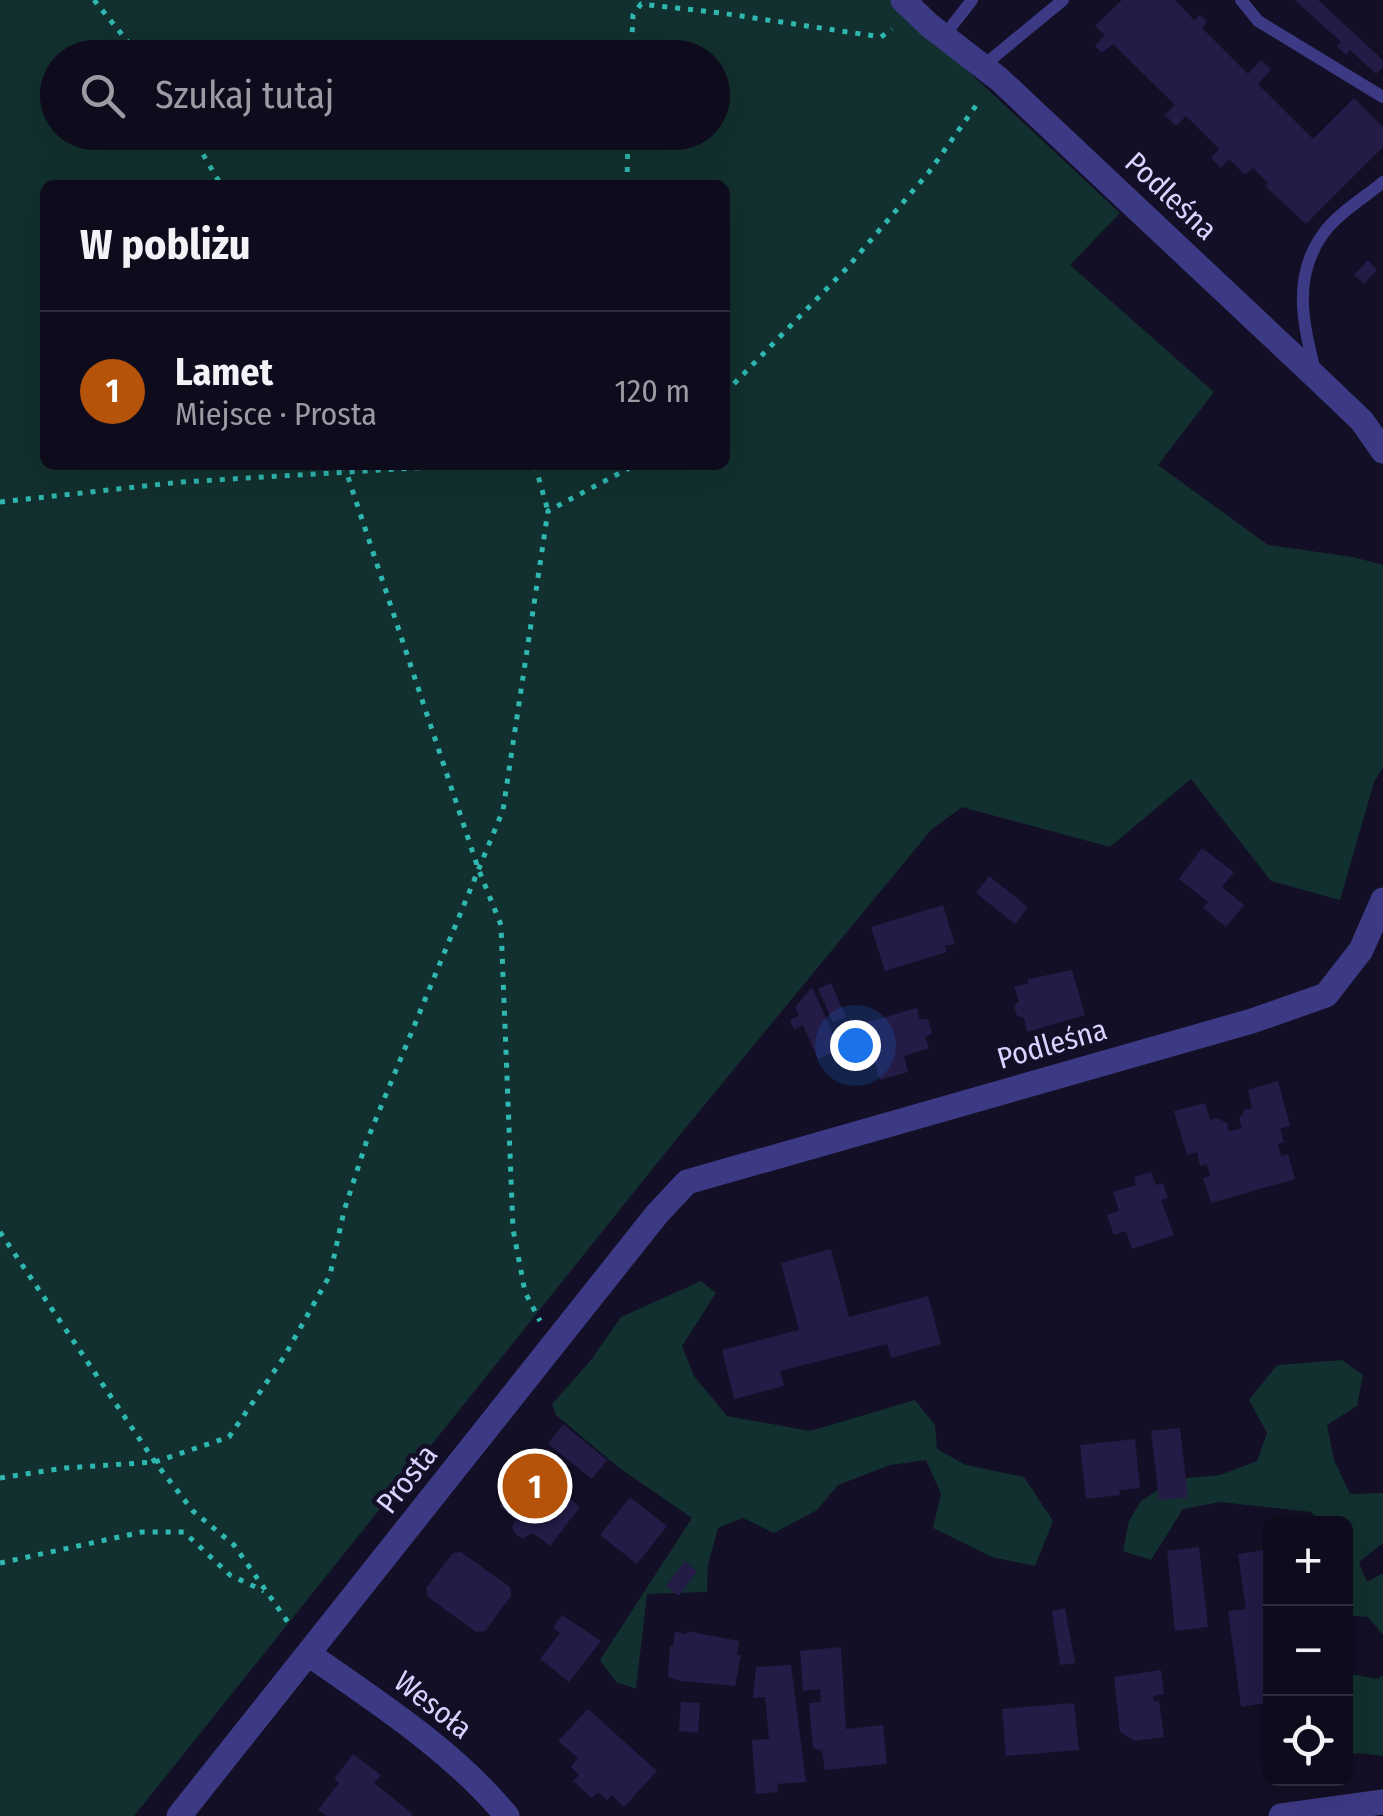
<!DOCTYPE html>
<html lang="pl">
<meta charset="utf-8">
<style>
body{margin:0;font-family:"Fira Sans Condensed",sans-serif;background:#171425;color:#f1f3f6}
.controls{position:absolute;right:30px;bottom:30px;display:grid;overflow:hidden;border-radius:15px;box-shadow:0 10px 40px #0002}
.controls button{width:90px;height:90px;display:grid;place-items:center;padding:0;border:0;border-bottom:2px solid #2e2b3b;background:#0e0b1c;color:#f1f3f6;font:50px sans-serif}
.you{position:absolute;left:855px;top:1045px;width:35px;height:35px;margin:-25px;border:8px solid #fff;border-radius:50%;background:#1a73e8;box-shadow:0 0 0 15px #1a73e833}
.badge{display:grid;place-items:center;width:65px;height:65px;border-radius:50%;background:#b45309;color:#fff;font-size:32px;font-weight:700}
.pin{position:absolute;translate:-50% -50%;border:5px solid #fff;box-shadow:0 2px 10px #0006}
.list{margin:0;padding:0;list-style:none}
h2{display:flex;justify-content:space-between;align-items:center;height:130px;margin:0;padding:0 40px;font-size:42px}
h2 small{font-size:32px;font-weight:400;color:#9b9ba3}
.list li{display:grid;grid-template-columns:65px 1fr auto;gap:30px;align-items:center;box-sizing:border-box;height:160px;padding:0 40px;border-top:2px solid #2e2b3b}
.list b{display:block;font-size:38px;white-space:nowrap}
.list p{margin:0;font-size:32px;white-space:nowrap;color:#9b9ba3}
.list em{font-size:32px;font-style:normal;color:#9b9ba3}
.icon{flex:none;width:55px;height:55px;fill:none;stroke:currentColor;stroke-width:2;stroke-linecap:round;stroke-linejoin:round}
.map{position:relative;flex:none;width:1383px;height:1816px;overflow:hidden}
.search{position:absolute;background:#0e0b1c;box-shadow:0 10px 40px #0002;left:40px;top:40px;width:690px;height:110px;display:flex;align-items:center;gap:25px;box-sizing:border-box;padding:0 35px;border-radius:55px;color:#9b9ba3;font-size:38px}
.panel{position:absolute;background:#0e0b1c;box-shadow:0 10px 40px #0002;left:40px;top:180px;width:690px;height:290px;border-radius:15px}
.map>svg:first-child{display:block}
</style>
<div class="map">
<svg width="1383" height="1816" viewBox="0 0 1383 1816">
<rect width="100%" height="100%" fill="#130f26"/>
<path fill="#12302f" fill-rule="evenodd" d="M0,0h892l228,213 -50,52 144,127 -56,73 110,80 85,12 30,8v202l-9,15 -34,118 -69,-19 -80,-102 -81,68 -148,-40 -31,23 -257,312 -540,674h-134zM58,58h654v74h-654zM45,185h680v280h-680z
M701,1281l15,12 -34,53 12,30 33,40 83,15 105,-31 20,25 2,24 29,16 58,12 29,44 -18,45 -43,-9 -59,-29 8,-34 -15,-34 -36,5 -52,20 -21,25 -43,23 -31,-15 -25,10 -10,37 -1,27 -60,2 -11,95 -20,-7 -16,-22 92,-142 -74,-51 -62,-52 -4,-11 39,-44 30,-43z
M1342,1360l21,15 -6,31 -30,19 7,35 16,34 33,-1v50l-24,19 8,20 16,-9v62l-15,-18 -22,-2v-91l-25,-1 -10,-11 -91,-10 -37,7 -32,51 -28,-9 6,-30 12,-20 34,-22 45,-4 37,-14 10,-28 -18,-33 28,-35z
M1346,1673l31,6 6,-4v81l-25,-3 -12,3z"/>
<path fill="#241b47" d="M1122,0h53l19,20 6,-5 7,7 -5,6 46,46 13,-14 10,10 -13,14 55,55 41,-41 29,29v20l-77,77 -41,-38 3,-3 -15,-15 -8,7 -16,-16 -8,9 -10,-10 8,-9 -33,-33 -10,10 -11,-11 10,-10 -62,-61 -11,9 -7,-7 10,-11 -10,-9z
M1295,0h23l65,60v7l-7,7 -26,-24 -4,5 -9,-9 4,-4z
M1368,260l9,10 -13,14 -10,-9z
M1202,848l32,24 -12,15 22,18 -18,22 -23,-19 5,-6 -29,-23z
M989,876l39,31 -13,17 -39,-31z
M943,905l12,39 -10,2 2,6 -62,19 -14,-44z
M1072,970l13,45 -58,17 -3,-14 -7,-2 -3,-10 5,-5 -5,-14 14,-4v-4z
M831,983l15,34 -13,5 -15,-33z
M812,987l28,62 -22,10 -15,-34 -9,5 -4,-10 9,-4 -4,-9z
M917,1008l2,11h9l4,14 -7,4 4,11 -25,8 4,16 -28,8 -16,-57z
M1278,1081l12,45 -10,3 4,13 -6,2 3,12 7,-2 7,25 -84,24 -8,-25 7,-2 -3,-12 -7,2 -3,-14 -10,3 -13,-44 31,-8 5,17 7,-2 10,5 2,8 13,-3 -3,-9 6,-9 7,-2 -4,-18z
M1151,1172l5,13 7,-2 5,15 -7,2 13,35 -42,14 -6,-18 -12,4 -7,-20 12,-4 -6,-19 23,-7 -2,-8z
M831,1249l18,68 79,-21 13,48 -50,14 -4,-14 -107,27 4,15 -50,13 -12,-49 77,-20 -18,-67z
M563,1424l44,36 -15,19 -44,-35z
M1180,1428l8,69 -29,3 -8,-69z
M1135,1439l5,49 -21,2 1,5 -34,4 -6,-54z
M530,1466l50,41 -30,39 -17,-13 -10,5 -6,-2 -5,-8 3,-9 -16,-12z
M630,1497l37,29 -30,38 -37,-29z
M1199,1547l9,80 -33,4 -8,-80z
M1270,1549v153l-29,5 -13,-96 18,-2 -8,-55z
M461,1552l49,35 1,9 -26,35 -9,1 -48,-35 -2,-9 27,-35z
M685,1561l12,10 -18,25 -13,-10z
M1065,1608l10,55 -15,2 -8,-54z
M562,1615l39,26 -32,41 -29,-23 20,-26 -7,-5z
M687,1631l52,10 -2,14h4l-6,31 -54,-5 -13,-4 2,-31h3l2,-14 12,2z
M841,1647l5,82 37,-4 4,39 -62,6 -3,-19 -9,-3 -4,-45 12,-1 -1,-13 -17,2 -3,-40z
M791,1665l15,117 -29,2 1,8 -22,2 -4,-54 17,-1 -4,-42 -12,1 3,-31z
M1161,1670l3,24 -11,2 1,6 5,-1 5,36 -29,4 -15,-9 -6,-55z
M681,1702l19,1 -2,30 -19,-2z
M1074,1703l5,47 -73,6 -4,-47z
M588,1709l69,62 -33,36 -12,-12 -5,5 -9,-8 -6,6 -19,-17 6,-6 -8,-8 7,-9 -20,-17z
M353,1754l28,21 -7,8 39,31 -2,2h-84l-9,-6 21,-27 -5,-4z"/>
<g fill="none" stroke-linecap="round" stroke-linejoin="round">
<path stroke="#2fb8b0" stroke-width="5" stroke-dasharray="5 8" stroke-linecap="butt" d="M94,0l47,58
M631,58l2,-43 8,-11 80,9 160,24 11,-8
M190,132l31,53
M627,185l1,-53
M725,393l122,-125 82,-96 51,-72
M344,465l134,403 23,57 12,304 12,63 15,29
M535,465l13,46
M0,502l181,-20 284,-17
M0,1232l155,230 38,49 41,34 58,83
M0,1478l65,-10 90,-6 74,-25 55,-80 46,-82 14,-64 22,-68 137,-333 45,-299 87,-46
M0,1563l142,-31h42l46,43 34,16"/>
<path stroke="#3d3a85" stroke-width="12" d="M1241,0l17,21 125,76
M944,36l28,-36
M983,66l80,-66
M1315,371c-12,-48 -23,-94 8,-137 14,-20 41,-36 60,-52"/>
<path stroke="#3d3a85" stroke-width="25" d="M903,0l26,25 70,54 318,299 45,43 21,30
M310,1655c70,49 142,95 197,161
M179,1816l478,-602 30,-32 565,-161 74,-26 35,-45 22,-50
M1281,1816l102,-14"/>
</g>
<g text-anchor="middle" stroke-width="9" stroke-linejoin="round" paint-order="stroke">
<g font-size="30" fill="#d9d4ff" stroke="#130f26">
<text transform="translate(1171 196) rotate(43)" y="10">Podleśna</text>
<text transform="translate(1052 1044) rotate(-16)" y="10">Podleśna</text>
<text transform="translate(407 1479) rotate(-52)" y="10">Prosta</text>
<text transform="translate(433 1705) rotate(38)" y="10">Wesoła</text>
</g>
</g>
</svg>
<div class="controls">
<button>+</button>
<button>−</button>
<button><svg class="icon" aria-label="locate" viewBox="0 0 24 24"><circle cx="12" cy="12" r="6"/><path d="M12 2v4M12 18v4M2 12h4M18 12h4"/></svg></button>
</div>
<div class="you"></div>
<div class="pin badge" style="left:535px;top:1486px">1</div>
<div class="search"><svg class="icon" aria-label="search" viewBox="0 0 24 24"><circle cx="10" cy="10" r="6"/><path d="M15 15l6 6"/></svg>Szukaj tutaj</div>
<section class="panel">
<h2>W pobliżu<small></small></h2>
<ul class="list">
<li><span class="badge">1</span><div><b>Lamet</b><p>Miejsce · Prosta</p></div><em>120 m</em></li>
</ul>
</section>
</div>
